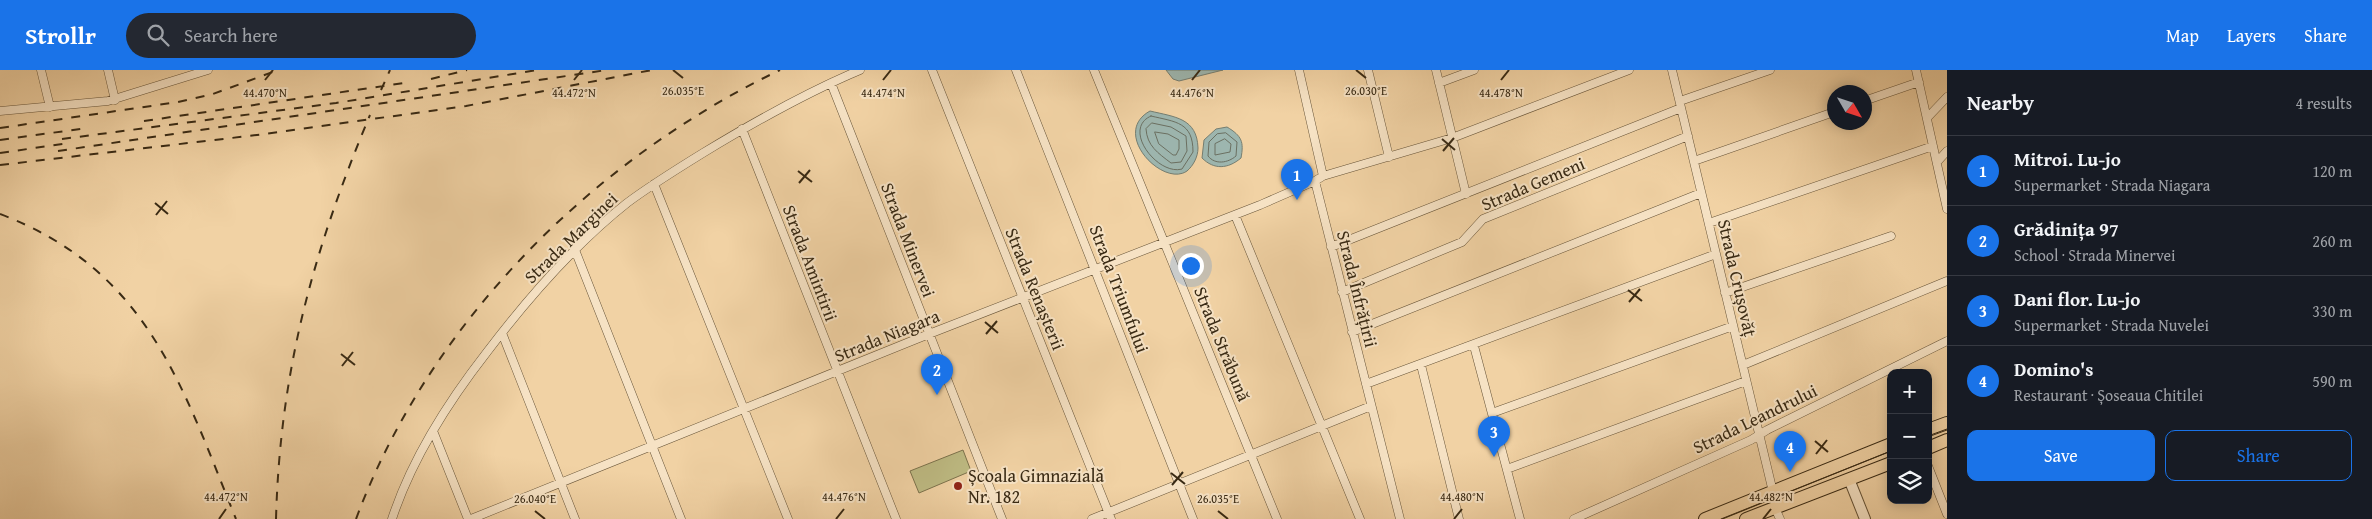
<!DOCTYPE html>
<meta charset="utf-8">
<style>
body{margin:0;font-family:"Gentium Book Plus",serif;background:#242831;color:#f1f3f6}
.controls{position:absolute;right:15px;bottom:15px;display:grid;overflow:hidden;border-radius:10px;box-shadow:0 2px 12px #0003}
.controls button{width:45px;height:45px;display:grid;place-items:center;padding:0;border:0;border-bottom:1px solid #363941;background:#171b24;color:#f1f3f6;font:25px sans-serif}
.compass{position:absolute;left:1827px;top:15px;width:45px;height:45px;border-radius:50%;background:#171b24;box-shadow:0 2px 12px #0003;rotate:129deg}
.you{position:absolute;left:1190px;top:195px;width:18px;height:18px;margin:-12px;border:4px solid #fff;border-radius:50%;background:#1a73e8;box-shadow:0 0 0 8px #1a73e833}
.badge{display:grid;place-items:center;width:32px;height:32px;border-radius:50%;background:#1a73e8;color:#fff;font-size:16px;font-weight:700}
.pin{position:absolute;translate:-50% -41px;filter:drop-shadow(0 1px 2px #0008)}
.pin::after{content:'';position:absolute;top:26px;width:18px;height:15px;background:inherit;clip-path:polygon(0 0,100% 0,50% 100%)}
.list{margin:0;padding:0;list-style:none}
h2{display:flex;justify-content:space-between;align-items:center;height:65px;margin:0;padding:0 20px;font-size:21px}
h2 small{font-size:16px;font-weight:400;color:#9ea1a6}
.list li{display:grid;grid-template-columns:32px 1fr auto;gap:15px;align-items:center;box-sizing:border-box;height:70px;padding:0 20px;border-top:1px solid #363941}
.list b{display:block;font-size:19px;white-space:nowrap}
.list p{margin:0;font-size:16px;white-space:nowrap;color:#9ea1a6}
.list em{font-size:16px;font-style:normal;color:#9ea1a6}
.actions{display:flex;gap:10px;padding:15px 20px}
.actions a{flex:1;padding:11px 0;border:1px solid #1a73e8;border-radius:10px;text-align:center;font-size:18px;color:#1a73e8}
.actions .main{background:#1a73e8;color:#fff}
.icon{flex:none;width:28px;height:28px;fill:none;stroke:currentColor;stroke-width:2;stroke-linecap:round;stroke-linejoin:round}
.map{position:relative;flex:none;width:1947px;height:449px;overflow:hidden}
header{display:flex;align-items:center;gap:30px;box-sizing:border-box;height:70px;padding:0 25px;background:#1a73e8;color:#fff}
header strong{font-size:24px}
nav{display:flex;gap:28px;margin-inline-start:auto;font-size:18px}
.search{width:350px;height:45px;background:#242831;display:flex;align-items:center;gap:12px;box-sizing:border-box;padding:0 18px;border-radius:28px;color:#9ea1a6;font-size:19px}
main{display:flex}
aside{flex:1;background:#171b24}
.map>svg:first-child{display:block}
</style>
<header>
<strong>Strollr</strong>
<div class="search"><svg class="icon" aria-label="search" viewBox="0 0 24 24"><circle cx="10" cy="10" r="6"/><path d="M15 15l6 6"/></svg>Search here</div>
<nav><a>Map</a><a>Layers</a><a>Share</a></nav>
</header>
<main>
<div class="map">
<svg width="1947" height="449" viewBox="0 0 1947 449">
<rect width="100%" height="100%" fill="#f1d2a4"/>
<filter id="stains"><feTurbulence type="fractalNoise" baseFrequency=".004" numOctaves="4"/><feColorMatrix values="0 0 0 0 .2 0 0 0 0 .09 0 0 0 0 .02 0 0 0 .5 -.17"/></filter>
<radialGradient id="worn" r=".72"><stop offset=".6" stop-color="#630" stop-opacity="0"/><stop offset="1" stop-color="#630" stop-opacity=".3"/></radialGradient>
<path fill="#bebb83" stroke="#7c724c" d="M963,380l8,21 -52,22 -9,-22z"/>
<path fill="#9db6af" stroke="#757e71" d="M1166,0h57l-44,11 -6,-2z
M1150,41c25,6 47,7 48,37 0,9 -5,18 -11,23 -24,17 -77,-38 -37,-60z
M1227,57c15,9 17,15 14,31 -13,11 -27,12 -39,0l2,-18 12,-11z"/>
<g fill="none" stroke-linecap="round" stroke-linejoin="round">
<path stroke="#6b7062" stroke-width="1" d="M1151,46c25,6 42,6 42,36l-11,17c-24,7 -61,-40 -31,-53z
M1152,53l19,4 15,9 1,15 -6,11 -10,1c-13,-10 -24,-17 -25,-34z
M1155,62l13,2 11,6v9l-3,6h-3l-14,-11z
M1226,63l11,9 -1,14c-8,7 -21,9 -28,0l1,-14 8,-8z
M1225,69l6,5 -1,8 -15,3v-11z"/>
<g stroke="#675438" stroke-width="9">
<path id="minor" d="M41,0l9,37
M108,0l7,30
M932,0l179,449
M1016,0l177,449
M1094,0l183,449
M1299,0l24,106 -8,5 85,338
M1368,0l21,87
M1436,0l30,124
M1672,0l101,422
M1916,0l31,139
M831,13l171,436
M1439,13l35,-13
M1680,31l90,-31
M1864,31l55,-19
M0,41l108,-10 100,-31
M1927,48l20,-21
M742,59l154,390
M1694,91l140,-49
M1937,92l10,-11
M1323,106l129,-38 177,-68
M654,114l134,335
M1235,145l125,304
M1709,153l224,-77
M1331,177l350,-139
M575,180l106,269
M1342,222l120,-50 21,-23 205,-83
M1725,223l166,-57
M1352,262l349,-139
M502,263l73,186
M1474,276l46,173
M1421,295l38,154
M1743,295l204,-84
M1366,314l350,-130
M1492,343l241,-87
M433,361l35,88
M1928,396l19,48
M1507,399l239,-88
M1775,438l5,11
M392,449c20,-61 56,-117 95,-167 41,-54 87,-107 140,-149 24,-18 50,-34 76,-50 51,-31 102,-60 157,-83
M471,449l458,-185 331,-129 55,-24
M1092,449l279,-113
M1574,449l177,-79 16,-10 180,-89"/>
</g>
<g stroke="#675438" stroke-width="12">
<path id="tertiary" d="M1849,409l16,40"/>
</g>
<g stroke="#392a14" stroke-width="14">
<path id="primary" d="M1928,360l19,-7
M1928,378l19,-8
M1705,449l186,-75
M1746,449l145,-56"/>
</g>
<use href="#minor" stroke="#f6e2c4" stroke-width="8"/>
<use href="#tertiary" stroke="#f6e2c4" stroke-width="10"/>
<use href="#primary" stroke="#f1d2a4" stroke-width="12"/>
<path stroke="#392a14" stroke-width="1" d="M1928,366l19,-7
M1721,449l170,-68"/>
<path stroke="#392a14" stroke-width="2" stroke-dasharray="9 9" stroke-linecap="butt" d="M431,9l36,-9
M381,20l9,-20
M144,51l267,-39
M0,58l178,-26 35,-8 65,-24
M62,69l274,-36 201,-33
M0,70l87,-12
M58,81l549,-81
M0,83l69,-10
M0,95l257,-30 209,-29 186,-36
M0,144c148,56 182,172 236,305
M276,449c4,-148 37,-268 94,-404
M356,449c73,-196 236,-359 424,-449"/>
</g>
<path fill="none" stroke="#392a14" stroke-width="2" d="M673,0l10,8M1356,0l10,8M265,10l8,-10M574,10l8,-10M883,10l8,-10M1192,10l8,-10M1501,10l8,-10M1442,69l13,11M1443,81l11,-13M798,101l14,11M799,113l11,-13M155,133l13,11M156,145l11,-14M1628,220l14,11M1629,232l11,-13M985,252l13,11M986,264l11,-13M341,284l14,11M342,296l11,-14M1815,371l13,11M1816,384l11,-14M1171,403l14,11M1172,415l11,-13M535,441l10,8M1218,441l10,8M219,449l7,-10M836,449l8,-10M1454,449l8,-10M1763,449l8,-10"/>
<circle fill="#8f2418" stroke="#f6e2c4" stroke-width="2" cx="958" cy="416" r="5"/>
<g text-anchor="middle" stroke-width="4" stroke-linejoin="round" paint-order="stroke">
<g font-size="18" fill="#392a14" stroke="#f6e2c4">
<text transform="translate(1533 114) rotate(-23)" y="6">Strada Gemeni</text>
<text transform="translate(571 168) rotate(-44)" y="6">Strada Marginei</text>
<text transform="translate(908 170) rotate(69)" y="6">Strada Minervei</text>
<text transform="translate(810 193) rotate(69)" y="6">Strada Amintirii</text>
<text transform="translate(1737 208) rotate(77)" y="6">Strada Crușovăț</text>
<text transform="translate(1035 219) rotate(68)" y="6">Strada Renașterii</text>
<text transform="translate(1119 219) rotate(69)" y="6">Strada Triumfului</text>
<text transform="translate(1357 219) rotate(76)" y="6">Strada Înfrățirii</text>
<text transform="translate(887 266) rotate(-22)" y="6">Strada Niagara</text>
<text transform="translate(1222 274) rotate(68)" y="6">Strada Străbună</text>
<text transform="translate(1755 349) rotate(-26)" y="6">Strada Leandrului</text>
</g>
<g font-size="18" fill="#392a14" stroke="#f6e2c4" text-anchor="start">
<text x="968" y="412">Școala Gimnazială<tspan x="968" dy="21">Nr. 182</tspan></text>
</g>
</g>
<g font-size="12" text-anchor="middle" fill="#392a14" stroke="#f6e2c4" stroke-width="4" stroke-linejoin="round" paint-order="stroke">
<text x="683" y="25">26.035°E</text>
<text x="1366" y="25">26.030°E</text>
<text x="265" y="27">44.470°N</text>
<text x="574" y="27">44.472°N</text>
<text x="883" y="27">44.474°N</text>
<text x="1192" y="27">44.476°N</text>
<text x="1501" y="27">44.478°N</text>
<text x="226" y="431">44.472°N</text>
<text x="844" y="431">44.476°N</text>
<text x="1462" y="431">44.480°N</text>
<text x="1771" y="431">44.482°N</text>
<text x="535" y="433">26.040°E</text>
<text x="1218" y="433">26.035°E</text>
</g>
<rect width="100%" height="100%" filter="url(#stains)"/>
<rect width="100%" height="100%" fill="url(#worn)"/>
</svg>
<div class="controls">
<button>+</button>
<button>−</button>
<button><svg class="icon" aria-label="layers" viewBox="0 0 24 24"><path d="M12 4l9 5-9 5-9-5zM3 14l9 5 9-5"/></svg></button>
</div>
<svg class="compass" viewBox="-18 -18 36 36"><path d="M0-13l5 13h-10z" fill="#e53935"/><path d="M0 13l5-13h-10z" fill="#9ea1a6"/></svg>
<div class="you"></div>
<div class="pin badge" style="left:1297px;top:130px">1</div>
<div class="pin badge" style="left:937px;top:325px">2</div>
<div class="pin badge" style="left:1494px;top:387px">3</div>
<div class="pin badge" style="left:1790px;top:402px">4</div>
</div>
<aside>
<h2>Nearby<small>4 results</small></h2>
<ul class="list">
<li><span class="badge">1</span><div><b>Mitroi. Lu-jo</b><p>Supermarket · Strada Niagara</p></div><em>120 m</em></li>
<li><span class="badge">2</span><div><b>Grădinița 97</b><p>School · Strada Minervei</p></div><em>260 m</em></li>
<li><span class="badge">3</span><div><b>Dani flor. Lu-jo</b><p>Supermarket · Strada Nuvelei</p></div><em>330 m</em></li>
<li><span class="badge">4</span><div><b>Domino's</b><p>Restaurant · Șoseaua Chitilei</p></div><em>590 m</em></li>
</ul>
<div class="actions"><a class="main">Save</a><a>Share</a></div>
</aside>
</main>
